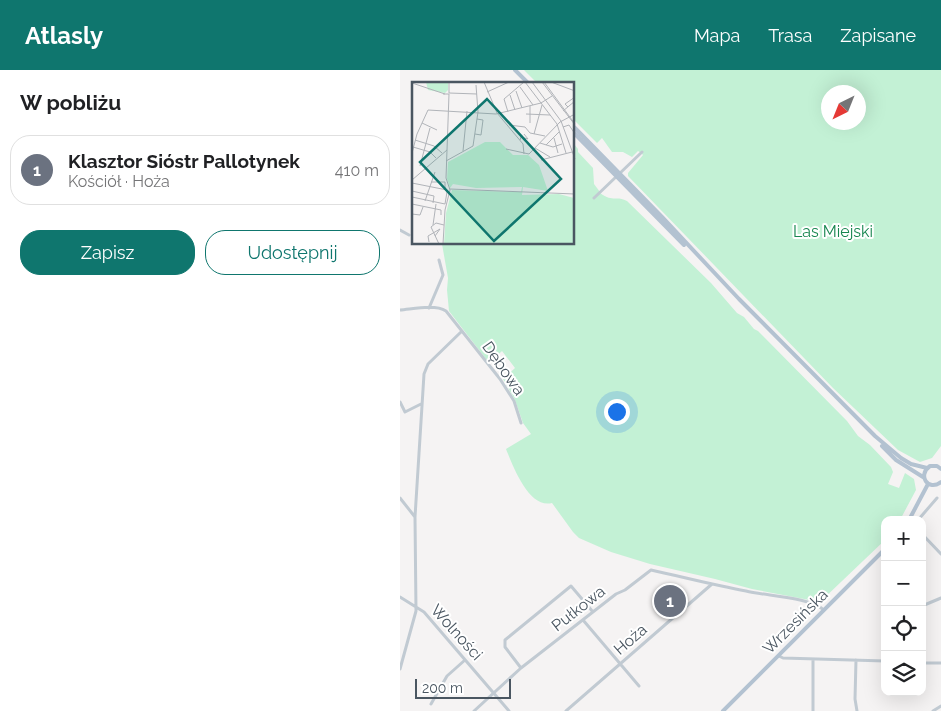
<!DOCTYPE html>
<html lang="pl">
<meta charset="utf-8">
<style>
body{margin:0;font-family:Raleway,sans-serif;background:#f2f2f2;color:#202124}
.controls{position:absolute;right:15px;bottom:15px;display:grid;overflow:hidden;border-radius:10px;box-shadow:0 5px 20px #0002}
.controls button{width:45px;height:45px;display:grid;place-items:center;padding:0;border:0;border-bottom:1px solid #e0e0e0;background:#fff;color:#202124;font:25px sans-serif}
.compass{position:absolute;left:421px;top:15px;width:45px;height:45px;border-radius:50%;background:#fff;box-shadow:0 5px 20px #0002;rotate:223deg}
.scale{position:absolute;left:15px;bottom:12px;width:96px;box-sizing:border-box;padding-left:5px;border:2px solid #4a5661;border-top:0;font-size:14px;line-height:18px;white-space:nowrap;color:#4a5661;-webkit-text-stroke:4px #fff;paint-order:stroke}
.you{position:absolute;left:216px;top:341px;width:18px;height:18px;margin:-12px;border:4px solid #fff;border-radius:50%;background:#1a73e8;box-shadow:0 0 0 8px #1a73e833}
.badge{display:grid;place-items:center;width:32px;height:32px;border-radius:50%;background:#0f766e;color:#fff;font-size:16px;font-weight:700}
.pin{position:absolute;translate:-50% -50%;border:2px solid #fff;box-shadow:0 1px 5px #0006}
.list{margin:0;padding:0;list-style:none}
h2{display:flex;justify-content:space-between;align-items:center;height:65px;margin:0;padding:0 20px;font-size:21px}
h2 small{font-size:16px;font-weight:400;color:#757577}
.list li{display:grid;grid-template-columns:32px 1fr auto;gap:15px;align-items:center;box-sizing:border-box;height:70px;margin:0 10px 10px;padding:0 10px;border:1px solid #e0e0e0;border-radius:20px}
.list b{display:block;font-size:19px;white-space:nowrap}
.list p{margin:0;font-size:16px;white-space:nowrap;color:#757577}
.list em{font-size:16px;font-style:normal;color:#757577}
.actions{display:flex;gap:10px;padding:15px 20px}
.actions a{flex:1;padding:11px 0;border:1px solid #0f766e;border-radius:20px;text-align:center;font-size:18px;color:#0f766e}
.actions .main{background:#0f766e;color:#fff}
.icon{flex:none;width:28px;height:28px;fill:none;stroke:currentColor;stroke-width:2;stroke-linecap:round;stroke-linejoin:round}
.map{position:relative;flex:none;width:541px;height:641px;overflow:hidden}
header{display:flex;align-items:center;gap:30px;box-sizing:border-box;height:70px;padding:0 25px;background:#0f766e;color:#fff}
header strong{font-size:24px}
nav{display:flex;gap:28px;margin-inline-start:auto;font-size:18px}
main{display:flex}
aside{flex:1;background:#fff}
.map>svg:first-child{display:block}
</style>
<header>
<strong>Atlasly</strong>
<nav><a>Mapa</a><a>Trasa</a><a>Zapisane</a></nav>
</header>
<main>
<aside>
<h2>W pobliżu<small></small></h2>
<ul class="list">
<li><span class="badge" style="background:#6b7280">1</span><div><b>Klasztor Sióstr Pallotynek</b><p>Kościół · Hoża</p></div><em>410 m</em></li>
</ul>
<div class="actions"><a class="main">Zapisz</a><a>Udostępnij</a></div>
</aside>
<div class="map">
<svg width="541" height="641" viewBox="0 0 541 641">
<rect width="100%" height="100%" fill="#f5f3f3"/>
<path fill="#c3f1d5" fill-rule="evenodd" d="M124,0h417v376l-9,12 -12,4 -22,-12 -65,-62 -205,-212v-3l15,-18 -2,-2 -41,40c14,10 16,2 27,8l84,82 26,30 7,4 10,12 4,2 89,90 11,15 12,9 21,22 2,5 -5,12 11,4 6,-15 9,6 2,11 -16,30h-15v20l-65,62 -68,-13 -37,-10 -65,-15 -39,-12 -32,-14 -6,-6 -21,-29c-23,6 -39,-37 -46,-54l25,-15 -8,-11 -8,-23 -12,-21 12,-11 -13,-17 -13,12 -40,-52 -2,-21 1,-12 -6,-34h132v-100l4,5v3l15,16 1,16 6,8 41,-39 -3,-2 -6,6 -9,-5h-11l-10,-14 -5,5 -23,-23v-36h-36zM428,22h30v30h-30z"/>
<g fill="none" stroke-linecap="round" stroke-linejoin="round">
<path stroke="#c1cad2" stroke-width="3" d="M194,128l48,-46
M0,160l9,5
M29,238l14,-33 -4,-15
M0,240c13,-1 35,-6 46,1l54,68 14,22 7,22
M0,332l5,10 16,-8
M0,428l15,19
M518,450l19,-22
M522,464l19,20
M0,527l24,15 85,99
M522,536l19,-8
M183,550l56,66
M379,586l4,2 102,3
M456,590l-1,39 2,12
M522,593h19
M121,598l-16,-21v-7l66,-54 22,26
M0,599l16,-58 -1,-94 9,-143 4,-10 34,-33
M31,634l16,-28 18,-16
M74,641l47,-43 95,-74 9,-4 26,-20c32,7 63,15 95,21 20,5 64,6 78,19
M166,641l146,-127
M413,641v-52
M533,641l8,-5"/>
<path stroke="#b3c2d1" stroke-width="4" d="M115,0l14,14
M174,57l89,91 76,81 136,137 26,22 10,6 16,4
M174,63l110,112
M482,376l14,14 27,17
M541,399l-4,-3h-7c-13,9 -2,26 11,16
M509,450l19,-36
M323,641l162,-162"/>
</g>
<g text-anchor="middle" stroke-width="4" stroke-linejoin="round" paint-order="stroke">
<g font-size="16" fill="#17864f" stroke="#fff">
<text x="433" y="167">Las Miejski</text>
</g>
<g font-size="16" fill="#4a5661" stroke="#fff">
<text transform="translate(104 298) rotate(55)" y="6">Dębowa</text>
<text transform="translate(178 538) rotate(-38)" y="6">Pułkowa</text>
<text transform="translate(395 551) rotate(-45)" y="6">Wrzesińska</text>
<text transform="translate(57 562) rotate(48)" y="6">Wolności</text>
<text transform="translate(230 569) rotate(-41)" y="6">Hoża</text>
</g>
</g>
<g transform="translate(12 12)">
<rect width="162" height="162" fill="#f5f3f3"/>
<path d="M14,0h22v8l-3,3 -17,-3zM73,60h15l13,13h15l11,10 9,26 -25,-4 -1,8 37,-1 15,4v46h-130l2,-31 6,-23 69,2 1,-5 -46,1 -23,-4 -3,4 -3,-9 1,-17z" fill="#c3f1d5"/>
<path fill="none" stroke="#b1b4b9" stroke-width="1" d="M37,0v11l28,1M72,0l13,31 26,31 1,10M113,0l32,42 9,29M120,0l29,39 14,38M130,0l33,43M132,0l31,42M139,0l24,9M0,1l33,11M108,5l13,18M104,9l6,17M75,10l22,-10M31,12h6l-3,84 4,12 -5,20 -2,34M98,13l5,15M118,24v17M156,25l-3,-3 10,-7M151,29l12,-10M96,30l-4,-13 20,-17M114,32l24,1M10,41l15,7M97,43l16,2 5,6 15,3M151,45l6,-2 6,9M63,52l6,1 2,-15 -6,-1M122,52l8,-29M142,56l4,15M3,58l19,6 8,7M108,58l1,-3 7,2 -4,-5M128,61l13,4 9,-3M134,63l13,-13M1,65l17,5 6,6M123,66l15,9M94,67l23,5 31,-32 15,-8M51,69l4,-40M0,71l5,-19 11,-24 68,4 45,-11 11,-7M129,78l31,-8M34,79l27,-15 5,-34 -2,-27M8,84l10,-38M0,98l35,-30M19,100h14v6M0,101l35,7M38,107l125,5M0,109l22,5 -1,7M0,115l33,7 2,-12M13,119l10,-29M0,122l29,6v5M0,132l8,1 3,-8M21,143l3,-21M17,160l-1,-6 12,-7 -5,7M27,162l-8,-17 5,-4 8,2"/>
<path fill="#0f766e" fill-opacity="0.15" stroke="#0f766e" stroke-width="2.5" d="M75,17l74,80 -67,62 -74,-79z"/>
<rect width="162" height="162" fill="none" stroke="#4a5661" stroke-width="2.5"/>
</g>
</svg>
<div class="controls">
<button>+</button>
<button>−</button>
<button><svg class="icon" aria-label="locate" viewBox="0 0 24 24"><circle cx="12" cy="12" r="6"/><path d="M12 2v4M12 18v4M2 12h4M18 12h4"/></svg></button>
<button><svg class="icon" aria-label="layers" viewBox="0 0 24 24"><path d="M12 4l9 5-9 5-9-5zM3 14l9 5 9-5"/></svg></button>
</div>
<svg class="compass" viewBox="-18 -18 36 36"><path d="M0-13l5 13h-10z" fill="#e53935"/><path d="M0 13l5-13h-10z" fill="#757577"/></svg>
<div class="scale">200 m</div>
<div class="you"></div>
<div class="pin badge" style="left:270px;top:531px;background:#6b7280">1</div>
</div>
</main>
